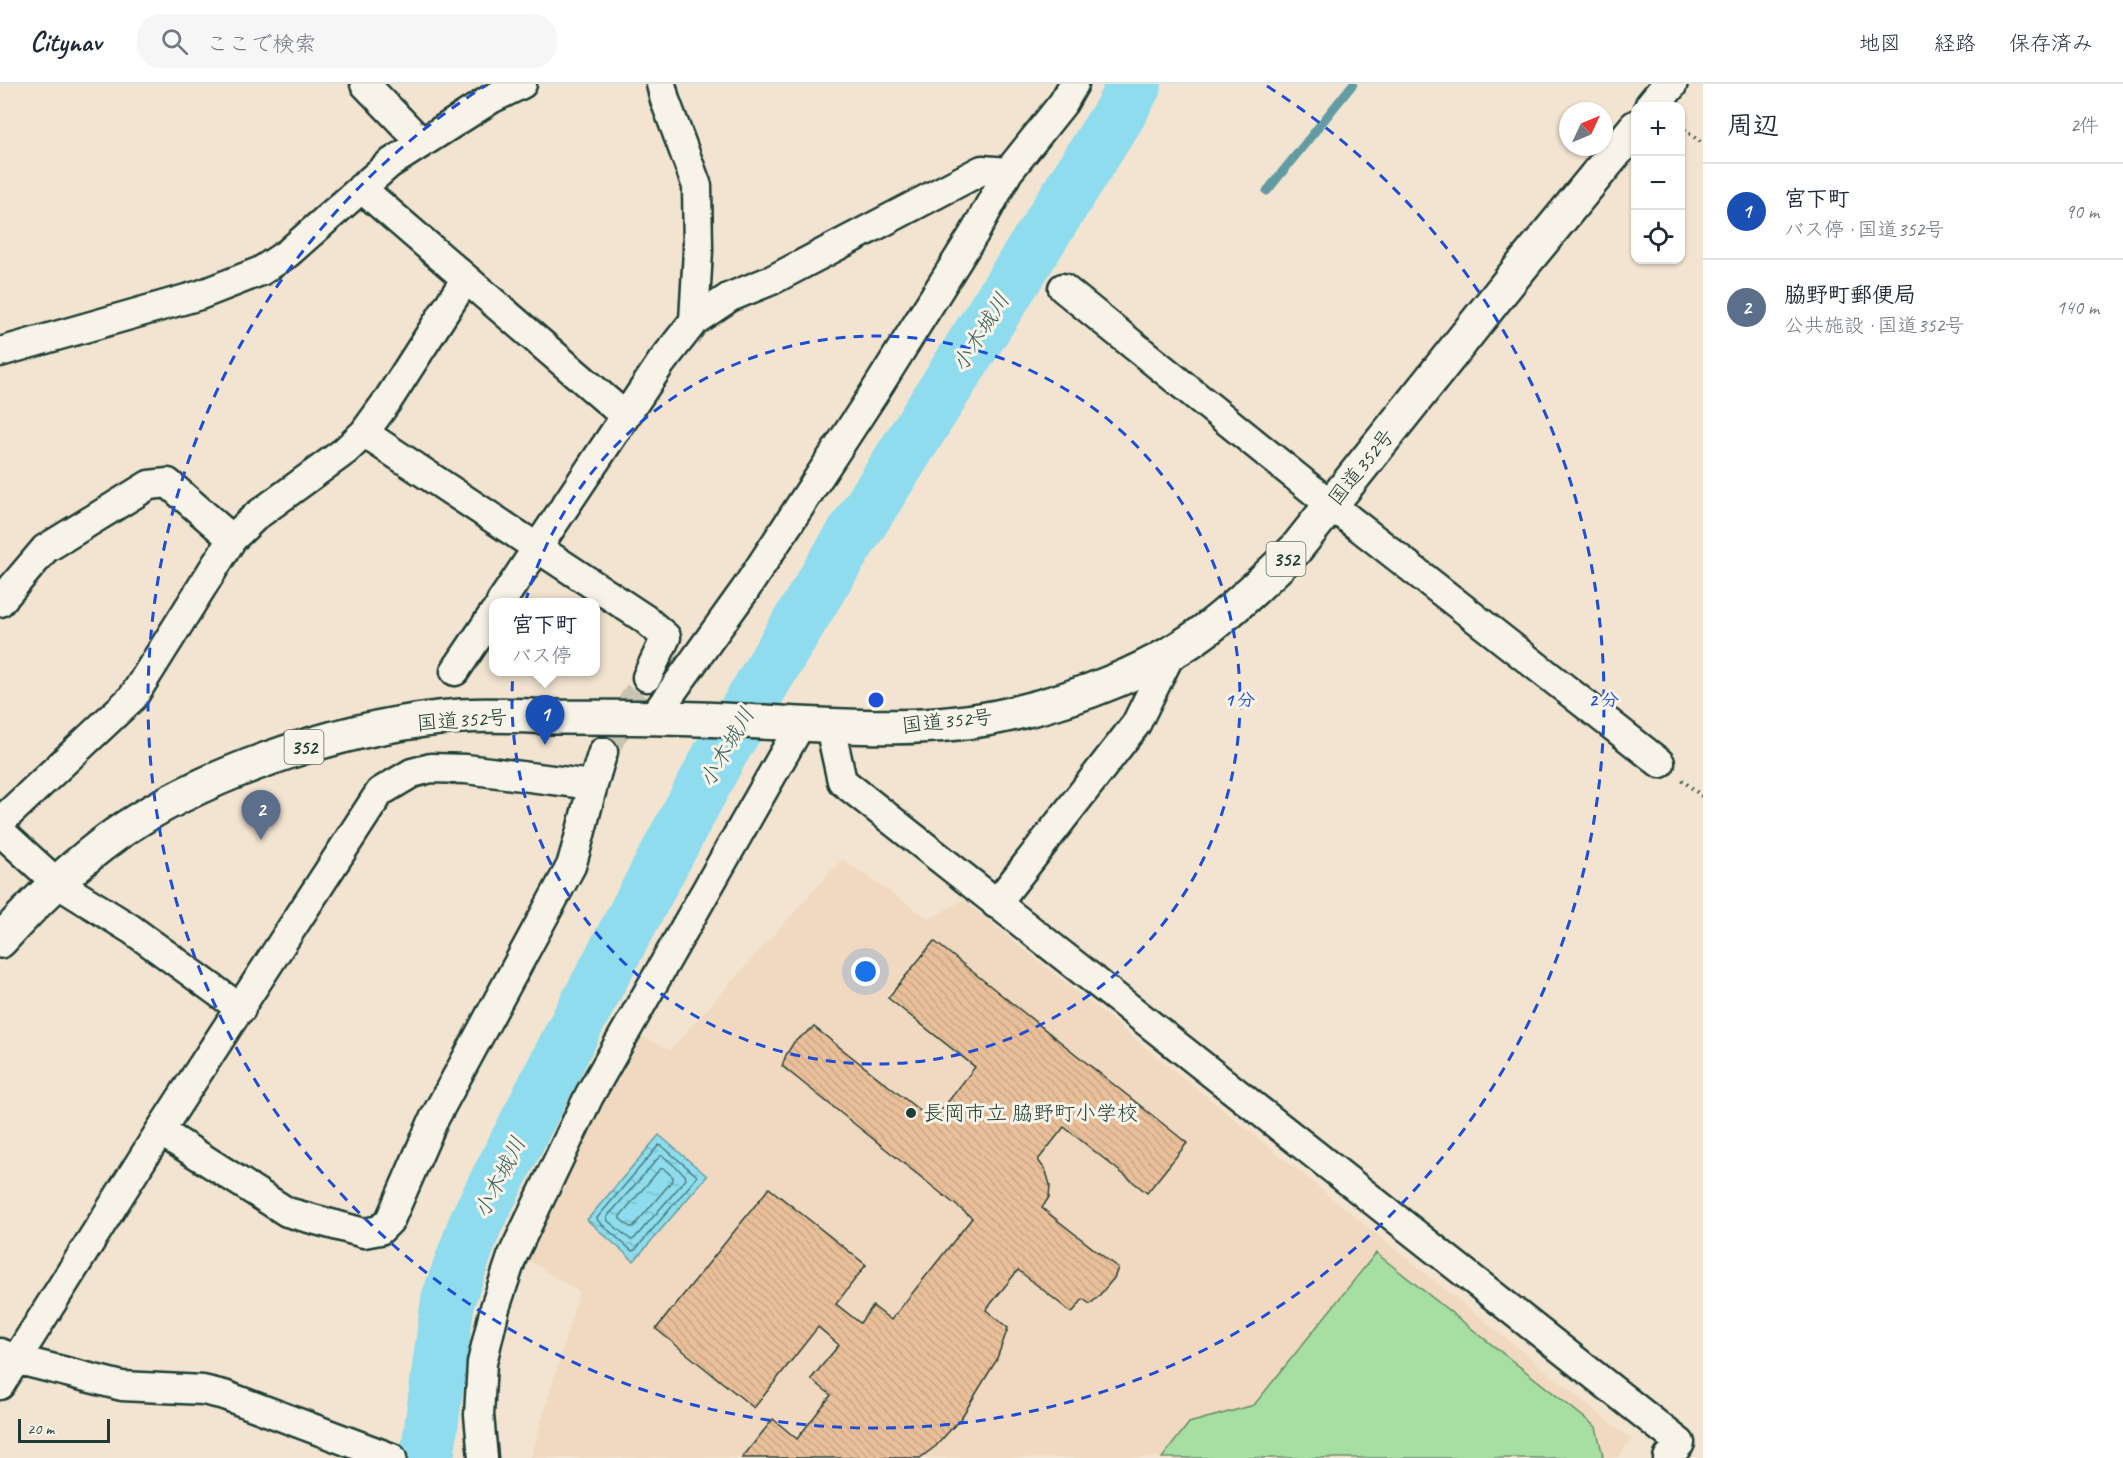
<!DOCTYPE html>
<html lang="ja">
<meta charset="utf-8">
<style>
body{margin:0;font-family:Caveat,"Klee One",sans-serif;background:#f6f6f7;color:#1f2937}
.controls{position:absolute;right:18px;top:18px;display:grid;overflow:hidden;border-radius:12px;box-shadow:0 2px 4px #0004}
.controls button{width:54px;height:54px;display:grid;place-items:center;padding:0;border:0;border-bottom:2px solid #e0e1e3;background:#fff;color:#1f2937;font:30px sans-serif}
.compass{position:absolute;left:1559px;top:18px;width:54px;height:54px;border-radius:50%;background:#fff;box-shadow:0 2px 4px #0004;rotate:46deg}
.scale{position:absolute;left:18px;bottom:15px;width:92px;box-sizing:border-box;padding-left:6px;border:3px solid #1f3d34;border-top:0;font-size:16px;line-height:21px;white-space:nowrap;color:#1f3d34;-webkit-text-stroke:4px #f7f3e8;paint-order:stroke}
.you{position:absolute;left:866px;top:888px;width:21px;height:21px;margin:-15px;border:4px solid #fff;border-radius:50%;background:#1a73e8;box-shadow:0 0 0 9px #1a73e833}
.badge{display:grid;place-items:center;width:39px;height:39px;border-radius:50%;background:#111827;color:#fff;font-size:20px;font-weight:700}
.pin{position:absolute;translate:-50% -50px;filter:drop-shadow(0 2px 3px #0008)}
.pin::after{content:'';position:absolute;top:32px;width:21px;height:18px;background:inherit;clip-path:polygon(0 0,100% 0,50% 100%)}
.popup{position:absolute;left:489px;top:514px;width:111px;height:78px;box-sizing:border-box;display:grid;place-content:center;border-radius:12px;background:#fff;filter:drop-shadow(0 2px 4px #0005);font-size:20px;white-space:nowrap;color:#747a83}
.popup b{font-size:22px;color:#1f2937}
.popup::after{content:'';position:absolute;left:50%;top:100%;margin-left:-12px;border:12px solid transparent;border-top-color:#fff}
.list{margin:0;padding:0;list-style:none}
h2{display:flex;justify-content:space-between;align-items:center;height:78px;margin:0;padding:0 24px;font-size:26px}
h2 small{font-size:20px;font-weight:400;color:#747a83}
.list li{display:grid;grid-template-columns:39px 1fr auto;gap:18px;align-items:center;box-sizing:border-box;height:96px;padding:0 24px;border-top:2px solid #e0e1e3}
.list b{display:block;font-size:22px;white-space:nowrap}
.list p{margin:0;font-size:20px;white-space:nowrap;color:#747a83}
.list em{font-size:20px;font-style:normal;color:#747a83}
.icon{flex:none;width:33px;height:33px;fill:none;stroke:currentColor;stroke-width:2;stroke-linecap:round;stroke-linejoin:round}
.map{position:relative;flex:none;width:1703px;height:1374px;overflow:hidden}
header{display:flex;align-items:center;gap:36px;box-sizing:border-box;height:84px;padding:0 30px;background:#fff;border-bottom:2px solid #e0e1e3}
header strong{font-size:28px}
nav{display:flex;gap:33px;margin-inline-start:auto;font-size:21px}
.search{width:420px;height:54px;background:#f6f6f7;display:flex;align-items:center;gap:15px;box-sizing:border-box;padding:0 21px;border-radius:24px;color:#747a83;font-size:22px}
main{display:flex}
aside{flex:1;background:#fff}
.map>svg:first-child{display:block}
</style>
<header>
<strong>Citynav</strong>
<div class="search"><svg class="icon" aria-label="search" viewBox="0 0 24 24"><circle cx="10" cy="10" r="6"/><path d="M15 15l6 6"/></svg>ここで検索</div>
<nav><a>地図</a><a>経路</a><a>保存済み</a></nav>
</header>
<main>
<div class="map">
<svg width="1703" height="1374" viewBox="0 0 1703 1374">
<defs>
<pattern id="water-ripples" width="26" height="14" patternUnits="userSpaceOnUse" patternTransform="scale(1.5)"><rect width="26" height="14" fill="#8edced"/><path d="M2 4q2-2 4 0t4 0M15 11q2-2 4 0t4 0" fill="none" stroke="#7abecc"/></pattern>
<pattern id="building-back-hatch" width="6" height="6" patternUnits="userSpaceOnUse" patternTransform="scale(1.5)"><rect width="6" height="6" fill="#eac09a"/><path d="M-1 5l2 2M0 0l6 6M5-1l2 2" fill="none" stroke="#c8a685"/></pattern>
</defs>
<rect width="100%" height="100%" fill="#f3e4d1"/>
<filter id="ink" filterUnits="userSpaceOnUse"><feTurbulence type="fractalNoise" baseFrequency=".0167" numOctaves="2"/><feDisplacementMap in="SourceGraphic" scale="12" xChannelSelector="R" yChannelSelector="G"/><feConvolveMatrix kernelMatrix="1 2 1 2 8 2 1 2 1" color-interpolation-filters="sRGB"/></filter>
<g filter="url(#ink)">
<path fill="#f0d9c0" d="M842,775l87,60 34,-19 669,540 -15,18h-1086l48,-166 -53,-33 34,-83 78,-142 32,16z"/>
<path fill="#a7dfa2" stroke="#638e6b" stroke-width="1.5" d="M1376,1169l220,174 7,29 -2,2h-439l27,-35 65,-18z"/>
<path fill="url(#water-ripples)" stroke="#629ca3" stroke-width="1.5" d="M659,1051l48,41 -73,85 -47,-41z"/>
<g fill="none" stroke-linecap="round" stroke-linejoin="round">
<path stroke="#4b7d7e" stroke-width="1.5" d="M659,1061l3,1 34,29 1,2 -62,73 -3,1 -34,-30 -1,-3z
M660,1072h3l22,19 1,4 -52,60 -3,1 -23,-19 -1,-4z
M660,1085h4l9,8v3l-40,47h-3l-10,-8v-3z"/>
<path stroke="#629ca3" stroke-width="9" d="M1267,107l86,-107"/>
<path stroke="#8edced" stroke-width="54" d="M427,1374l21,-158 28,-78 101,-199 142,-267 109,-182 291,-460 16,-30"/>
</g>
<path fill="url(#building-back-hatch)" stroke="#1f3d34" stroke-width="1.5" d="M934,857l253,202 -40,50 -83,-66 -26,33 8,11 4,14 -1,12 -7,11 76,60 -4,10 -16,19 -8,7 -7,-5 -11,14 -54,-43 -32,40 22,18 -12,33 -35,57 -25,28 -16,12h-178l31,-39 24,20 34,-44 -20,-16 28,-34 -21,-18 -64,81 -98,-79 113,-141 97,77 -30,39 24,19 13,-17 18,14 81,-102 -190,-152 4,-11 8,-13 20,-15 119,94 42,-54 -87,-69z"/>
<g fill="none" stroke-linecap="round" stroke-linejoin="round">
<path stroke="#c9c3b2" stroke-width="28" stroke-dasharray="28 14" stroke-linecap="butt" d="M603,668l44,-75"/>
<g stroke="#1f3d34" stroke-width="33">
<path id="street" d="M365,0l56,58
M661,0l4,16 32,86 1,64 -4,71
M361,104l264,228
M1063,204l268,217 329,258
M0,268l200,-57 61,-24 27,-18 101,-89 102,-65 31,-15
M364,349l281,186 21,18 -19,40
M0,518l45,-53 104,-64 19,-2 64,56 24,-23 89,-65 19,-18 24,-33 77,-120
M501,518l160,-239 33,-42 36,-24 42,-17 210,-110 26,2
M455,587l39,-58
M653,634l92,-128 129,-197 101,-161 33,-60 55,-69 11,-19
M830,643l12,54 838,662 -12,15
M0,738l133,-125 99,-158
M0,747l57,52 74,46 110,80
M996,820l140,-180 35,-71
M160,1047l127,81 77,21 16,-3 10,-10 44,-101 137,-253c12,-38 19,-76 32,-114
M0,1269l15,6 107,27 81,4 21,5 168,63
M0,1301l160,-254 220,-339 32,-19 19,-5 35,1 126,16
M483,1374l-4,-43 3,-52 13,-55 17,-51 77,-161 212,-372"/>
</g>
<g stroke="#1f3d34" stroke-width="38">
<path id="highway" d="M1652,22l18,-22
M0,857c35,-39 73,-76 115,-106 87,-61 218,-105 324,-117 39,-5 80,-2 120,-1 54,0 109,0 163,3 96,4 195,16 289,-6 69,-16 144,-44 200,-88 30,-23 57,-50 84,-76l217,-272 124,-151"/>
</g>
<path stroke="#1f3d34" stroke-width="4" stroke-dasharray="1.5 4.5" stroke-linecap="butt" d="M1680,42l23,18
M1682,696l21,17"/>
<use href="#street" stroke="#f7f3e8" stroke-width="28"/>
<use href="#highway" stroke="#f7f3e8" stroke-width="33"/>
</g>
</g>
<g fill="none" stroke="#1d4ed8" stroke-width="3" stroke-dasharray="10 8">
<circle cx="876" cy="616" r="364"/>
<path d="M1267 2A728 728 0 1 1 485 2"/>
</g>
<circle fill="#1f3d34" stroke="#f7f3e8" stroke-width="2" cx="911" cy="1029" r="6"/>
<g text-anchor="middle" stroke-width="6" stroke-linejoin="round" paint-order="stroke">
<g fill="#f7f3e8" stroke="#60746a" stroke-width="1.5">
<rect x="1266.5" y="458" width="39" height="34" rx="4.5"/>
<rect x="284.5" y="646" width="39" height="34" rx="4.5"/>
</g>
<g font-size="20" font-weight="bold" fill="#1f3d34">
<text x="1286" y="482">352</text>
<text x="304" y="670">352</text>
</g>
<g font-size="21" fill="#1f3d34" stroke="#f7f3e8">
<text transform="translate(1361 383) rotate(-51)" y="7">国道352号</text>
<text transform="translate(462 636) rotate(-4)" y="7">国道352号</text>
<text transform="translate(947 637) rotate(-6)" y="7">国道352号</text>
</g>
<g font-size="21" fill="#1f3d34" stroke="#f7f3e8" text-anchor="start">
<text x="923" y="1036">長岡市立 脇野町小学校</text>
</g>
<g font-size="22" font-style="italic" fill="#355d59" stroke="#f7f3e8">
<text transform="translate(980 248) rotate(-58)" y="8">小木城川</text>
<text transform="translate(726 663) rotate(-60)" y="8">小木城川</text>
<text transform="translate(499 1093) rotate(-63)" y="8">小木城川</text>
</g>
</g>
<circle cx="876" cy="616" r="9" fill="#1d4ed8" stroke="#f7f3e8" stroke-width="3"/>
<g font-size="18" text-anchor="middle" font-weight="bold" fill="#1d4ed8" stroke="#f7f3e8" stroke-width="6" stroke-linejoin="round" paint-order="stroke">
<text x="1240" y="622">1 分</text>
<text x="1604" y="622">2 分</text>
</g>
</svg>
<div class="controls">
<button>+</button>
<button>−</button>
<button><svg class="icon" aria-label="locate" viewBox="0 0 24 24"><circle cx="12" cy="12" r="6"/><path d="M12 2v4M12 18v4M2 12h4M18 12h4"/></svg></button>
</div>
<svg class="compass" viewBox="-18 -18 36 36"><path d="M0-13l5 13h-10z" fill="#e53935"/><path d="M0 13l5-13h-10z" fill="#747a83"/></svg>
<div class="scale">20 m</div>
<div class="you"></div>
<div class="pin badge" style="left:545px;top:661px;background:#1a4fb4">1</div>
<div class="popup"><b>宮下町</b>バス停</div>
<div class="pin badge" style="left:261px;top:756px;background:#5c6f8a">2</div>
</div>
<aside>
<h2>周辺<small>2件</small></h2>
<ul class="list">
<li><span class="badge" style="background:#1a4fb4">1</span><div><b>宮下町</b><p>バス停 · 国道352号</p></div><em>90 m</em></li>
<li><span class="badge" style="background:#5c6f8a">2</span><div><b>脇野町郵便局</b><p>公共施設 · 国道352号</p></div><em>140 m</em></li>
</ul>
</aside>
</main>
